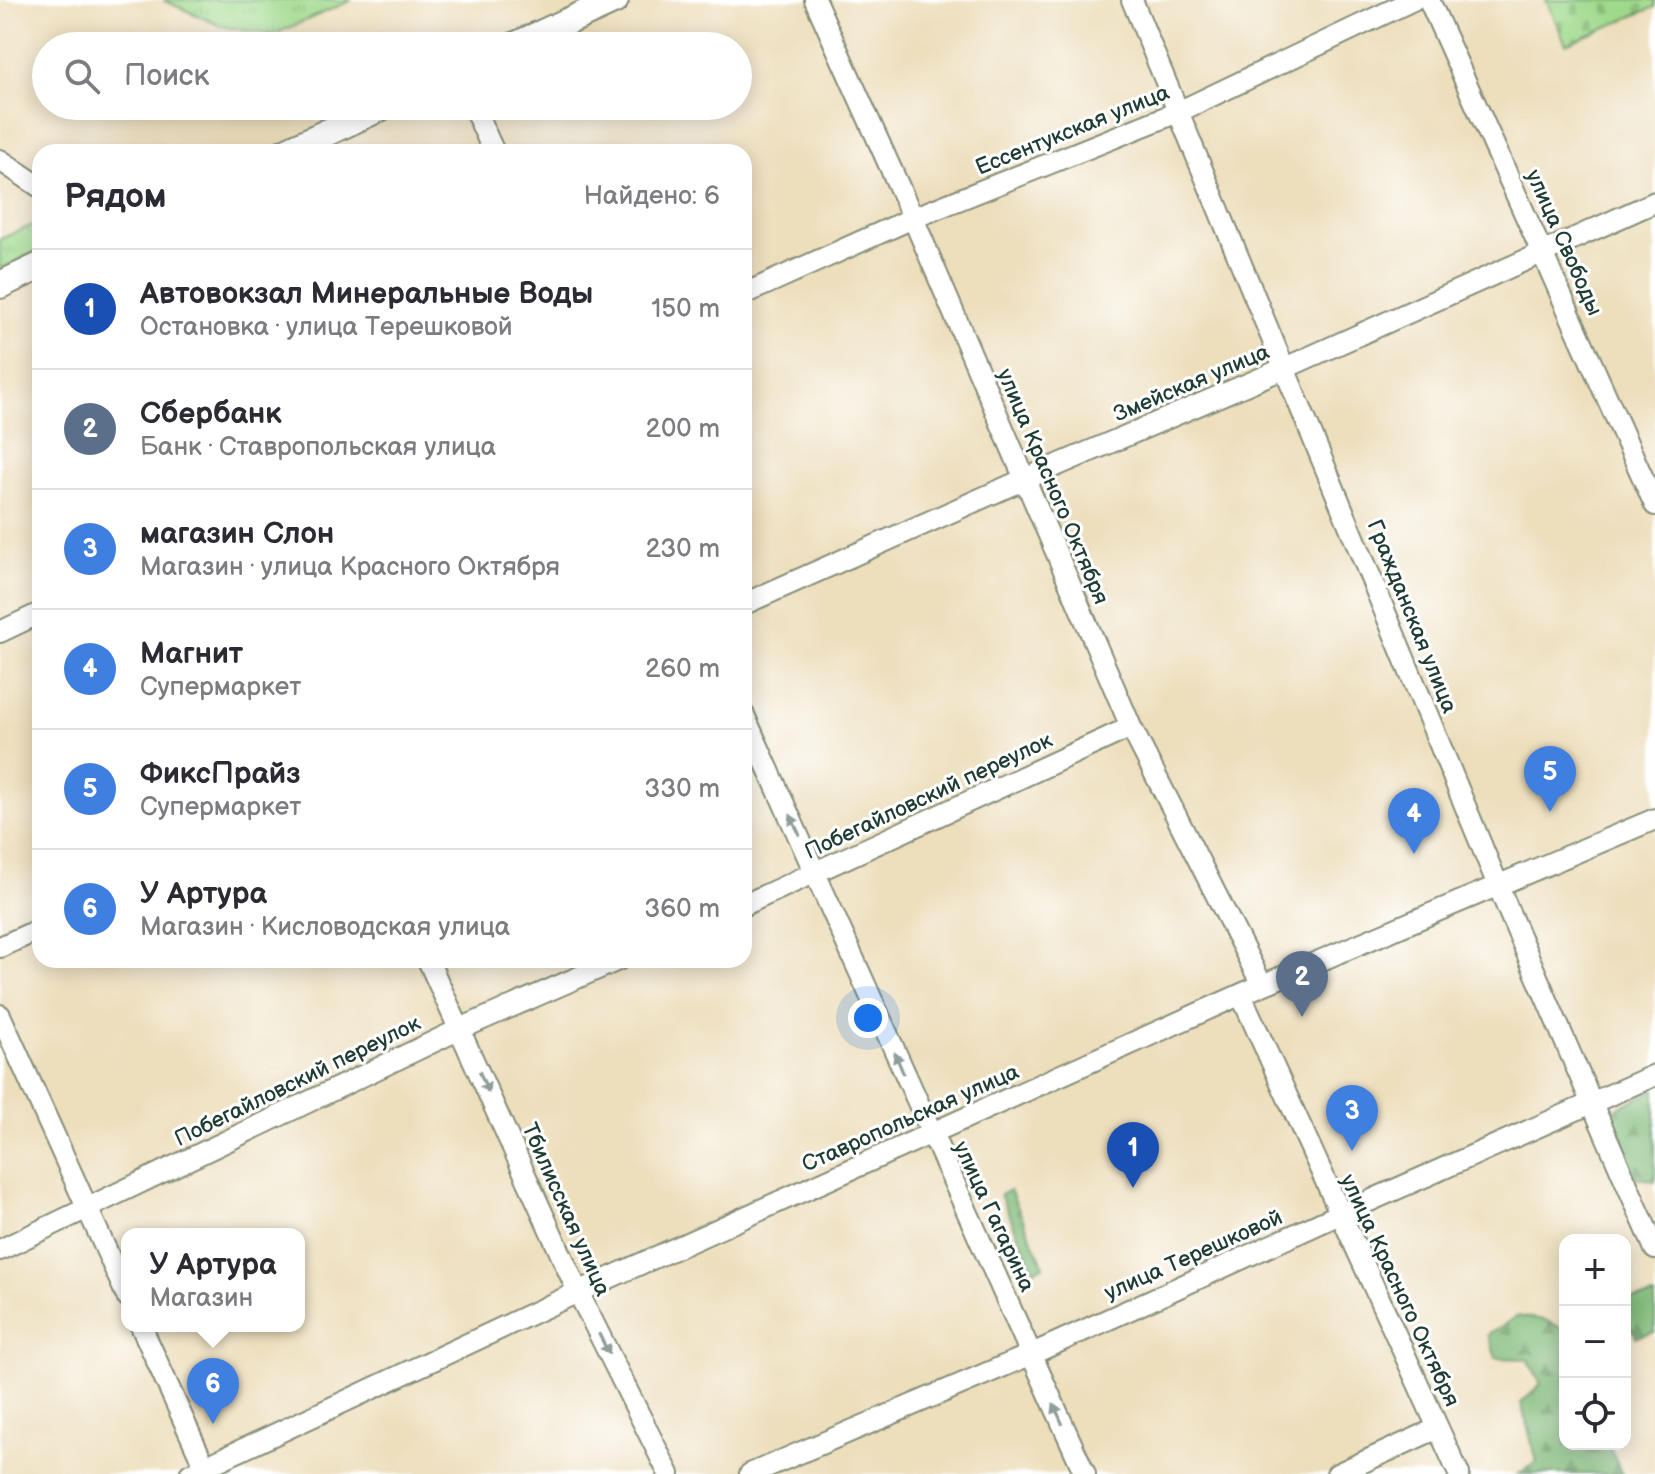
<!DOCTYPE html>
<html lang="ru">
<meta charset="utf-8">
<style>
body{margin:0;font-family:"Balsamiq Sans",sans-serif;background:#f2f2f3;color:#2b2b33}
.controls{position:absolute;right:24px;bottom:24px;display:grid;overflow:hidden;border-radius:16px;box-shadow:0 4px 20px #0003}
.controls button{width:72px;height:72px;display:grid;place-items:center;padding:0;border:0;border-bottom:2px solid #e1e1e2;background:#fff;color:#2b2b33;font:40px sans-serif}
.you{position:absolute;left:868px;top:1018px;width:28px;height:28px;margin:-20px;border:6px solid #fff;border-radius:50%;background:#1a73e8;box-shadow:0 0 0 12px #1a73e833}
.badge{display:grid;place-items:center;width:52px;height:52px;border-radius:50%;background:#0b8043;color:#fff;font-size:26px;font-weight:700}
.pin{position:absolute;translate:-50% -66px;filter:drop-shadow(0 2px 4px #0008)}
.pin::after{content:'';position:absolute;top:42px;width:28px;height:24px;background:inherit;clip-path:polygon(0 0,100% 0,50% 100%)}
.popup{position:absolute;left:121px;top:1228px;width:184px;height:104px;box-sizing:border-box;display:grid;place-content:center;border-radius:16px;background:#fff;filter:drop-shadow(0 2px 6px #0005);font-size:26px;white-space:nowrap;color:#7c7c81}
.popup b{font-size:30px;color:#2b2b33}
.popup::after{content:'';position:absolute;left:50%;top:100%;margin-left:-16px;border:16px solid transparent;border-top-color:#fff}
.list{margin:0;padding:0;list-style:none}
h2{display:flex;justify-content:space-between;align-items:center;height:104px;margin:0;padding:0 32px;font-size:34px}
h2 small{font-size:26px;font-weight:400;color:#7c7c81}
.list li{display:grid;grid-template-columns:52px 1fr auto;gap:24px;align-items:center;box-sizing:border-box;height:120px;padding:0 32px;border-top:2px solid #e1e1e2}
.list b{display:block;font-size:30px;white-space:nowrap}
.list p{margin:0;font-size:26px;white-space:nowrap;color:#7c7c81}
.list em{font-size:26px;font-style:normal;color:#7c7c81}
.icon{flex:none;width:44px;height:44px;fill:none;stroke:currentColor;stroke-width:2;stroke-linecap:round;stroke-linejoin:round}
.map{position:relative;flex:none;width:1655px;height:1474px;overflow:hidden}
.search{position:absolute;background:#fff;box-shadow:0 4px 20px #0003;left:32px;top:32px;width:720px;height:88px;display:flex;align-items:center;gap:20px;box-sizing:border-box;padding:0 28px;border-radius:44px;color:#7c7c81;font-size:30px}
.panel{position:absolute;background:#fff;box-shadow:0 4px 20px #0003;left:32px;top:144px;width:720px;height:824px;border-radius:24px}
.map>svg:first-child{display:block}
</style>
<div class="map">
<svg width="1655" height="1474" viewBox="0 0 1655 1474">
<defs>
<pattern id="grass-tufts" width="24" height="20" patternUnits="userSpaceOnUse" patternTransform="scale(2)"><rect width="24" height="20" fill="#9fd98b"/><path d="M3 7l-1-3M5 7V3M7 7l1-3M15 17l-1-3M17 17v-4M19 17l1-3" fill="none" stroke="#88bb79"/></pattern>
<pattern id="forest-firs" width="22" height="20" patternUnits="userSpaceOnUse" patternTransform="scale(2)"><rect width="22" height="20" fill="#7fb977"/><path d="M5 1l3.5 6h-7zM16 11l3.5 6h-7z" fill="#679862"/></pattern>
<pattern id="cemetery-stones" width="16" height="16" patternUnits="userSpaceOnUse" patternTransform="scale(2)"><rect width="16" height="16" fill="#9fd98b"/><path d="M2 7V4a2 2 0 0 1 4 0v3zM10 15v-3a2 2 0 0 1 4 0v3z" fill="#88bb79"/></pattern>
</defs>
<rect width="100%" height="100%" fill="#fff"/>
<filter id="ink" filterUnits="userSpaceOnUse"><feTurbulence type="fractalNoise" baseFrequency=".0125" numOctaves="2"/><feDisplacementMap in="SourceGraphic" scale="16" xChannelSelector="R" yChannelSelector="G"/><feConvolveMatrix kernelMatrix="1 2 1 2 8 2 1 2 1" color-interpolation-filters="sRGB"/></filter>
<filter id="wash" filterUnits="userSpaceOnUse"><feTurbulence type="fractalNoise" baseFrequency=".006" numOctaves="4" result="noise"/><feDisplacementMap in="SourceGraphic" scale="32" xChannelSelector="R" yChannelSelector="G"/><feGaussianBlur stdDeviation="1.8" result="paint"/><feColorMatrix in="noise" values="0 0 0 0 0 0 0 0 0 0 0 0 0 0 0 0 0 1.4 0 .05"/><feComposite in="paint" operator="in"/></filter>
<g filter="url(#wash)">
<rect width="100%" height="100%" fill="#eddebc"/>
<path fill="url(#grass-tufts)" stroke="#5f8b60" stroke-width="2" d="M163,0h189l-79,35 -52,-9z
M40,222v28l-40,19v-30z"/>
<path fill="url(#forest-firs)" stroke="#4f7b56" stroke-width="2" d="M1655,1089v92l-20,-4 -26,-56v-9z
M1010,1190l34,76 -10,4 -34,-75z
M1655,1296v36l-19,5 -11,-21v-13l3,-3z
M1517,1316l28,4 20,10v114h43l14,30h-104l19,-12 -16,-59 20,-19 -14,-25 -31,-1 -8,-23z"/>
<path fill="url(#cemetery-stones)" stroke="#5f8b60" stroke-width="2" d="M1546,0h109v7l-89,37z"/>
</g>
<g filter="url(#ink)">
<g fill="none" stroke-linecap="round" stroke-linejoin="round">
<g stroke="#868e78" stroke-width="24">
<path id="minor" d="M815,0l98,218 218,509 131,258
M1132,0l377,912 146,337
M1429,0l226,505
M473,106l21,46
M0,160l40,27
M744,294l169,-76 265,-106 235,-112
M744,604l281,-125 260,-111 370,-166
M0,632l40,-19
M744,715l341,759
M744,905l387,-178
M0,947l40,-18
M428,960l150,332 91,182
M1241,995l218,479
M0,1015l127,281
M0,1250l460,-221 158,-69
M141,1326l67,148
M190,1474l388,-182 668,-300 409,-173
M750,1474l282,-120 308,-140 315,-139
M1337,1474l101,-46"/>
</g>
<g stroke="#868e78" stroke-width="30">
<path id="major" d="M514,46l101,-46
M285,152l99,-46
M0,285l40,-19"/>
</g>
<use href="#minor" stroke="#fff" stroke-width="20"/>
<use href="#major" stroke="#fff" stroke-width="26"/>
</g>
<defs><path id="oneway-solid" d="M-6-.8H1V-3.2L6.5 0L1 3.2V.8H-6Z" transform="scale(2)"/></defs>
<g fill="#8f9e9a">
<use href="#oneway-solid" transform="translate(795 825) rotate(-115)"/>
<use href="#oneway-solid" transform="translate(899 1063) rotate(-113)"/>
<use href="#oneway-solid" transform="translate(484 1082) rotate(66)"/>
<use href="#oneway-solid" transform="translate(604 1344) rotate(63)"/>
<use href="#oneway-solid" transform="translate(1058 1414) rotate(-114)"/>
</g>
</g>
<g text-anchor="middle" stroke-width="6" stroke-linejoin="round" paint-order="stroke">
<g font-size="22" fill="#1f3d34" stroke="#fff">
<text transform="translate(1072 129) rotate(-22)" y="8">Ессентукская улица</text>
<text transform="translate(1565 242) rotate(66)" y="8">улица Свободы</text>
<text transform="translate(1191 382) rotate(-23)" y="8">Змейская улица</text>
<text transform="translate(1054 486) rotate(67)" y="8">улица Красного Октября</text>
<text transform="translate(1413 616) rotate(68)" y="8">Гражданская улица</text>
<text transform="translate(928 795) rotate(-25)" y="8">Побегайловский переулок</text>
<text transform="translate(297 1080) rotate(-26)" y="8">Побегайловский переулок</text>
<text transform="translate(910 1117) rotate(-24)" y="8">Ставропольская улица</text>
<text transform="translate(567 1209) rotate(66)" y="8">Тбилисская улица</text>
<text transform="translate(995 1216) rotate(65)" y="8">улица Гагарина</text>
<text transform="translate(1193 1254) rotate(-24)" y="8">улица Терешковой</text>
<text transform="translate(1401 1290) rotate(65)" y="8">улица Красного Октября</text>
</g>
</g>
</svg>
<div class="controls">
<button>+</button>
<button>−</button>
<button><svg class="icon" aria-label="locate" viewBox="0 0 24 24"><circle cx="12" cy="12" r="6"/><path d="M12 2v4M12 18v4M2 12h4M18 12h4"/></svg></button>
</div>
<div class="you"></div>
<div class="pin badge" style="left:1133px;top:1188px;background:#1a4fb4">1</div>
<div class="pin badge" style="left:1302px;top:1017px;background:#5c6f8a">2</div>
<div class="pin badge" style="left:1352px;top:1151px;background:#3f7fe0">3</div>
<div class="pin badge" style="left:1414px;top:854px;background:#3f7fe0">4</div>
<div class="pin badge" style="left:1550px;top:812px;background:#3f7fe0">5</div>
<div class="pin badge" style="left:213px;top:1424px;background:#3f7fe0">6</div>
<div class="popup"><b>У Артура</b>Магазин</div>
<div class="search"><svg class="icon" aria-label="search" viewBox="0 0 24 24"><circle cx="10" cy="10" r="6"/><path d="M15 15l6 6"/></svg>Поиск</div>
<section class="panel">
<h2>Рядом<small>Найдено: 6</small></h2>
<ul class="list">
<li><span class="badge" style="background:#1a4fb4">1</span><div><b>Автовокзал Минеральные Воды</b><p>Остановка · улица Терешковой</p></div><em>150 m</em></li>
<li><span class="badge" style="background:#5c6f8a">2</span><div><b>Сбербанк</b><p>Банк · Ставропольская улица</p></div><em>200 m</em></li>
<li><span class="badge" style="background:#3f7fe0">3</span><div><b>магазин Слон</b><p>Магазин · улица Красного Октября</p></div><em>230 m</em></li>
<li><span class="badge" style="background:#3f7fe0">4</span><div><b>Магнит</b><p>Супермаркет</p></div><em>260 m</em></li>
<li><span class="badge" style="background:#3f7fe0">5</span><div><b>ФиксПрайз</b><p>Супермаркет</p></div><em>330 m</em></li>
<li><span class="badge" style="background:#3f7fe0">6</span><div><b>У Артура</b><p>Магазин · Кисловодская улица</p></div><em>360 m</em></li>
</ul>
</section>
</div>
